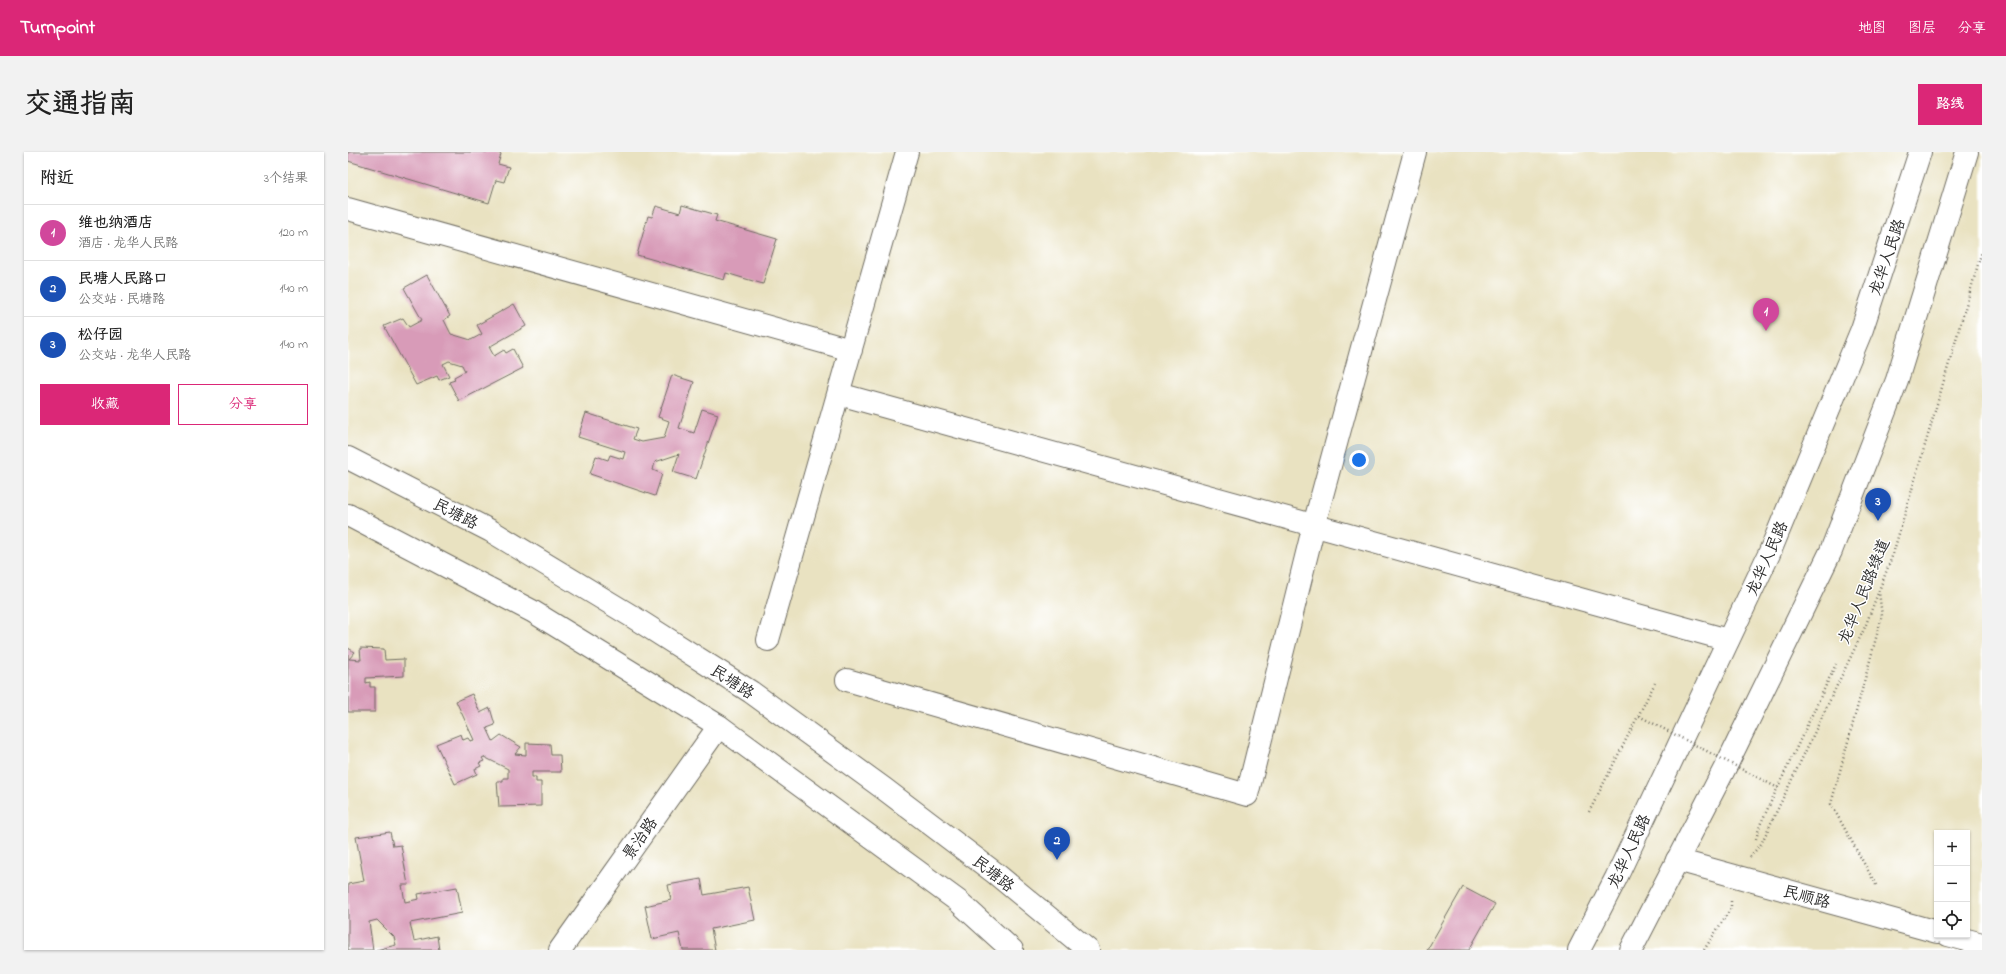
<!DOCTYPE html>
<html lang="zh">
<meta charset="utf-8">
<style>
body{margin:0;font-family:"Indie Flower","LXGW WenKai TC",sans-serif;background:#f2f2f2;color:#222}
.controls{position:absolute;right:12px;bottom:12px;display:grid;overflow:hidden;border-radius:0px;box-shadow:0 1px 3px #0004}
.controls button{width:36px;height:36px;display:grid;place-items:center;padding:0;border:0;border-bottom:1px solid #e0e0e0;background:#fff;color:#222;font:20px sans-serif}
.you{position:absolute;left:1011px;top:308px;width:14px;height:14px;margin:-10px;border:3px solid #fff;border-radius:50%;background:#1a73e8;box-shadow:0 0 0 6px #1a73e833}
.badge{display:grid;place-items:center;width:26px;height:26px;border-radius:50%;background:#db2777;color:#fff;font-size:13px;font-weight:700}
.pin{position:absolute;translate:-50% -33px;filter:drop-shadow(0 1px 2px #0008)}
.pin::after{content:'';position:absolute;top:21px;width:14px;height:12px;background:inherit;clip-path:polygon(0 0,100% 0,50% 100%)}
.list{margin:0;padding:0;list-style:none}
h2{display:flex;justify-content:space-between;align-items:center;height:52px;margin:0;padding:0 16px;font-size:17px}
h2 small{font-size:13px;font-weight:400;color:#767676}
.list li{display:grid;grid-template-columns:26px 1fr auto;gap:12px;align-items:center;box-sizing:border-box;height:56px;padding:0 16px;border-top:1px solid #e0e0e0}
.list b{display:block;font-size:15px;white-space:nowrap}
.list p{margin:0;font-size:13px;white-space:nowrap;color:#767676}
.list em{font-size:13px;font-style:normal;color:#767676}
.actions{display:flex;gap:8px;padding:12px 16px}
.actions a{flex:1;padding:9px 0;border:1px solid #db2777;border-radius:0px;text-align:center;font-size:14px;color:#db2777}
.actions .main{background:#db2777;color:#fff}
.icon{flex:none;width:22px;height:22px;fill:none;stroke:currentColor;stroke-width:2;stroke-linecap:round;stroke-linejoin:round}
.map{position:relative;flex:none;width:1634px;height:798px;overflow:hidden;border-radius:0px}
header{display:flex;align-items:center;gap:24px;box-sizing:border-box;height:56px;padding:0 20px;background:#db2777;color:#fff}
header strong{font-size:19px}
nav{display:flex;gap:22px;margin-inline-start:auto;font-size:14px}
.intro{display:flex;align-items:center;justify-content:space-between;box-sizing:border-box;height:96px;padding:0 24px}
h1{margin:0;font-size:28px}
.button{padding:10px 18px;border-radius:0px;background:#db2777;color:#fff;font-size:14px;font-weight:700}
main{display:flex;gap:24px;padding:0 24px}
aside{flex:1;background:#fff;border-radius:0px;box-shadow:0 1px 3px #0004}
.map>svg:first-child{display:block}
</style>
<header>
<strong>Turnpoint</strong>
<nav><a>地图</a><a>图层</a><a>分享</a></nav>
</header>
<div class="intro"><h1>交通指南</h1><a class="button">路线</a></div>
<main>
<aside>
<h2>附近<small>3个结果</small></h2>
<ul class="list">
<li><span class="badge" style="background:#d1479c">1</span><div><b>维也纳酒店</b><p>酒店 · 龙华人民路</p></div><em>120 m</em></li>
<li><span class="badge" style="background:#1a4fb4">2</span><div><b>民塘人民路口</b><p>公交站 · 民塘路</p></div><em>140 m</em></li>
<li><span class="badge" style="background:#1a4fb4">3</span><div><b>松仔园</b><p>公交站 · 龙华人民路</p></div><em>140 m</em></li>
</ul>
<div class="actions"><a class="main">收藏</a><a>分享</a></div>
</aside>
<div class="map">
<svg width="1634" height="798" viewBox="0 0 1634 798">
<rect width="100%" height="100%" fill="#fff"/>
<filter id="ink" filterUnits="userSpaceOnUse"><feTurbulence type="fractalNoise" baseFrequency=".025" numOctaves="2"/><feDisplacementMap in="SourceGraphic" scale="8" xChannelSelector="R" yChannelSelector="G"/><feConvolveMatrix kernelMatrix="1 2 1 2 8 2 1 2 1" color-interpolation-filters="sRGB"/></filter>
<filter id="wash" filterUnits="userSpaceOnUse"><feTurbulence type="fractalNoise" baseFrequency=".012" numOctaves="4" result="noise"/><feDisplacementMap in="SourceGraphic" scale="16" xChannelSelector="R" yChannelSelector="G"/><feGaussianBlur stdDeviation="0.9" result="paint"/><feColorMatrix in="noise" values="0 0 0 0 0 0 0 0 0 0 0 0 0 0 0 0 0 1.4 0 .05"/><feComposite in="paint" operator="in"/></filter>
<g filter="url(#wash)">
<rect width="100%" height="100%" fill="#e9e2c1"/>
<g id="blocks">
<path fill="#d89bb8" d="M0,0h148l5,2 -3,10 11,3 -5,15 -8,-2 -7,23 -141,-42z
M334,53l35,10 -2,6 62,18 -14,45 -37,-11 -2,7 -87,-25 11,-39 4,1 4,-11 24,7z
M79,123l23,41 -6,4 7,14 20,6 11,-6 -5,-9 37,-21 12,22 -37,21 5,9 10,-6 2,3 7,-4 10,19 -64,33 -10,-19 6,-2 -1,-3 11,-6 -3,-6 -13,-4 -6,3 6,12 -10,4 -2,-4 -21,9 -32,-59 19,-8 6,9 13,-7 -18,-32z
M324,223l22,7 -15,46 15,5 8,-24 16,5 -22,65 -23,-7 6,-18 -24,8 -2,8 9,4 -7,22 -65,-22 6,-18 12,4 2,-5 13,4 2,-7 -47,-15 8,-24 51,16 -4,10 9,3 22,-4 5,-17 -11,-4z
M0,496l7,4 -6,7 12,1 -1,-12 24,1 1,11 19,-1v17l-38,2v5l4,-1v5h5v25h-27z
M124,542l8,19 10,-5 5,17 -8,3 6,13 8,-6 20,12 -6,7 11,1v-12l24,1 1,11h9l1,17h-29v5h4v5h5v24l-42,1 -2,-26h6v-3h5v-9l-24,-12 -2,1 2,3 -5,2 2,3 -6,3 2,5 -22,10 -19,-40 25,-10 2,6 5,-2 2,3 4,-1 -18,-39z
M42,680l3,14 8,-1 7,40h-6l3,17 14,-3 -1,-5 39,-7 5,26 -52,10 4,18 23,-5 2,14h-63l20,-5 -2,-8 -17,-17 -8,2 4,28h-25v-66l16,-3 -8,-44z
M353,727l3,16 44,-8 7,33 -44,9 4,21h-32l-4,-17 -27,6 -7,-33 26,-6 -3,-15z
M1115,735l32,17 -26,46h-42z"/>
</g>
</g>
<g filter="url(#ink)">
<use href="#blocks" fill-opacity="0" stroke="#6e6b60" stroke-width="1"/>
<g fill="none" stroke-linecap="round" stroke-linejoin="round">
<g stroke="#6e6b60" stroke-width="24">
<path id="minor" d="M0,57l503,141
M491,242l889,246
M420,488l139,-488
M499,528l400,115 67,-270 101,-373
M212,798l159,-224"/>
</g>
<g stroke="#6e6b60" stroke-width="24">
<path id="tertiary" d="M1329,708l260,72
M1600,783l34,9"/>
</g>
<g stroke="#6e6b60" stroke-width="24">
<path id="secondary" d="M0,306l143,73 142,86 118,75 132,96 112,85 93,77
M0,363l184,96 187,115 239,175 54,49"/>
</g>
<g stroke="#6e6b60" stroke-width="24">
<path id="primary" d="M1231,798l37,-72 153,-324 93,-225 58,-177
M1283,798l97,-188 103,-211 66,-171 70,-228"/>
</g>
<path stroke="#6e6b60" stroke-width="2.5" stroke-dasharray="1 3" stroke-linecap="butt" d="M1241,660l66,-129
M1408,687l4,-14 76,-161
M1402,705l11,-13 104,-217 28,-73 89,-303
M1528,733l-45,-81 51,-188 -3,-24
M1356,798l27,-42v-10"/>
<use href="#minor" stroke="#fff" stroke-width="22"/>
<use href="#tertiary" stroke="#fff" stroke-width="22"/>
<use href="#secondary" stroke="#fff" stroke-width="22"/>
<use href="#primary" stroke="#fff" stroke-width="22"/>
<path stroke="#6e6b60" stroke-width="2.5" stroke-dasharray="1 3" stroke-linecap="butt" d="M1291,564l139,72"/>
</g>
</g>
<g text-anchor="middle" stroke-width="3" stroke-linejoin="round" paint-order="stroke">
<g font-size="16" fill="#2b2b2b" stroke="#fff">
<text transform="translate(1538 105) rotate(-71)" y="6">龙华人民路</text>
<text transform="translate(108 361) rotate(27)" y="6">民塘路</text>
<text transform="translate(1418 406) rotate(-66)" y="6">龙华人民路</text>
<text transform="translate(1515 439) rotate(-68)" y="6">龙华人民路绿道</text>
<text transform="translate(385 529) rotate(33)" y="6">民塘路</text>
<text transform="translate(291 686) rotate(-55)" y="6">景治路</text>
<text transform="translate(1280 699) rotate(-65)" y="6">龙华人民路</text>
<text transform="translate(646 721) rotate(38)" y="6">民塘路</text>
<text transform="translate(1459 744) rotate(15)" y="6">民顺路</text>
</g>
</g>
</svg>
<div class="controls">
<button>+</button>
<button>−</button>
<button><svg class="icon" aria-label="locate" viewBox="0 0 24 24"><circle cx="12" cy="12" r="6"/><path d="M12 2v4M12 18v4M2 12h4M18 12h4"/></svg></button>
</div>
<div class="you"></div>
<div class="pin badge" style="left:1418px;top:179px;background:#d1479c">1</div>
<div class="pin badge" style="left:709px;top:708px;background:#1a4fb4">2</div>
<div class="pin badge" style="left:1530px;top:369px;background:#1a4fb4">3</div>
</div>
</main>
